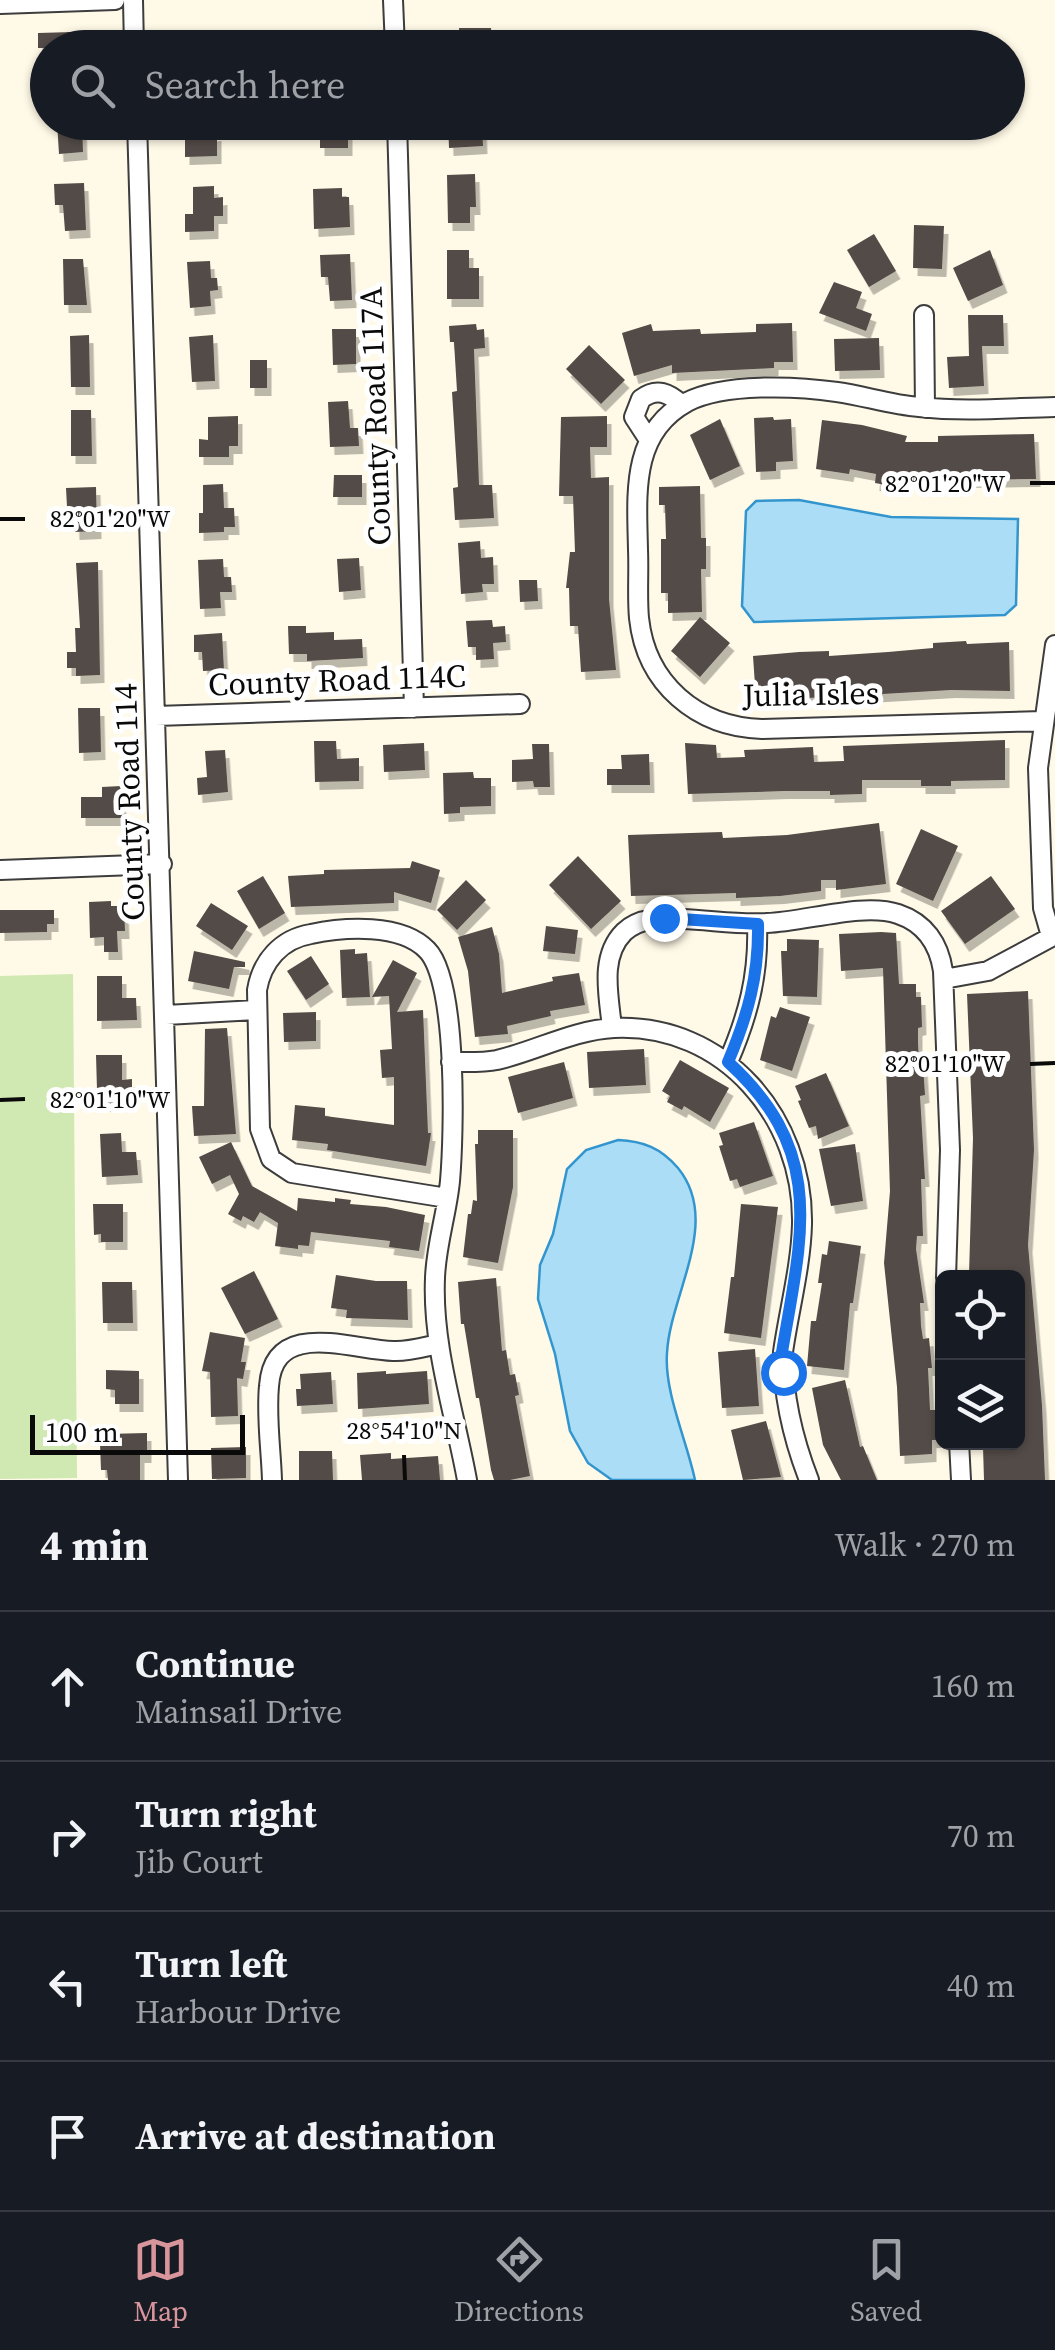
<!DOCTYPE html>
<meta charset="utf-8">
<style>
body{margin:0;font-family:"Source Serif 4",serif;background:#242831;color:#f1f3f6}
.controls{position:absolute;right:30px;bottom:30px;display:grid;overflow:hidden;border-radius:15px;box-shadow:0 2px 8px #0004}
.controls button{width:90px;height:90px;display:grid;place-items:center;padding:0;border:0;border-bottom:2px solid #363941;background:#171b24;color:#f1f3f6;font:50px sans-serif}
.scale{position:absolute;left:30px;bottom:25px;width:215px;box-sizing:border-box;padding-left:10px;border:5px solid #0a0a0a;border-top:0;font-size:28px;line-height:35px;white-space:nowrap;color:#0a0a0a;-webkit-text-stroke:8px #fff;paint-order:stroke}
.stop{position:absolute;width:30px;height:30px;margin:-22px;border:8px solid #1a73e8;border-radius:50%;background:#fff}
.stop.end{background:#1a73e8;border-color:#fff;box-shadow:0 2px 10px #0008}
.list{margin:0;padding:0;list-style:none}
h2{display:flex;justify-content:space-between;align-items:center;height:130px;margin:0;padding:0 40px;font-size:42px}
h2 small{font-size:32px;font-weight:400;color:#9ea1a6}
.list li{display:grid;grid-template-columns:65px 1fr auto;gap:30px;align-items:center;box-sizing:border-box;height:150px;padding:0 40px;border-top:2px solid #363941}
.list b{display:block;font-size:38px;white-space:nowrap}
.list p{margin:0;font-size:32px;white-space:nowrap;color:#9ea1a6}
.list em{font-size:32px;font-style:normal;color:#9ea1a6}
.icon{flex:none;width:55px;height:55px;fill:none;stroke:currentColor;stroke-width:2;stroke-linecap:round;stroke-linejoin:round}
.map{position:relative;flex:none;width:1055px;height:1480px;overflow:hidden}
.search{position:absolute;background:#171b24;box-shadow:0 2px 8px #0004;left:30px;right:30px;top:30px;height:110px;display:flex;align-items:center;gap:25px;box-sizing:border-box;padding:0 35px;border-radius:55px;color:#9ea1a6;font-size:38px}
.sheet{height:730px;background:#171b24}
nav{display:flex;justify-content:space-around;align-items:center;box-sizing:border-box;height:140px;border-top:2px solid #363941;background:#171b24;font-size:28px;color:#9ea1a6}
nav a{display:grid;justify-items:center;gap:5px}
nav .on{color:#d8959c}
.map>svg:first-child{display:block}
</style>
<div class="map">
<svg width="1055" height="1480" viewBox="0 0 1055 1480">
<defs>
<filter id="shadow"><feDropShadow dx="4.5" dy="8" stdDeviation="0" flood-color="#0004"/></filter>
</defs>
<rect width="100%" height="100%" fill="#fff9e7"/>
<path fill="#d0e8b2" d="M73,974l4,504 -77,1v-503z"/>
<path fill="#acddf6" stroke="#3295ce" stroke-width="2.5" d="M799,500l92,17 127,2 -2,86 -11,10 -251,7 -12,-16 4,-95 10,-10z
M618,1140c25,1 43,8 60,28 44,54 -8,126 -11,185 -3,39 20,88 28,127h-83l-24,-17 -18,-32 -15,-77 -17,-55 2,-34 13,-31 14,-65 19,-19z"/>
<path fill="#534b46" filter="url(#shadow)" d="M459,28h32l1,20h-32z
M73,32l1,16h-36v-15z
M221,32v16h-36v-15z
M57,122h25l1,30 -24,2z
M185,122h22v12l10,-1v23l-32,1z
M320,122h28v26h-28z
M448,122l34,2 1,22 -34,2z
M475,174l1,33h-6v16h-22l-1,-48z
M84,183l2,47 -21,1 -2,-26h-8l-1,-21z
M214,186v12l9,-1v19h-9v15l-29,1v-18h8v-27z
M342,188v9h7l1,30 -36,2 -1,-40z
M914,225l30,1 -2,43 -29,-1z
M874,234l22,37 -27,16 -22,-37z
M447,250h22v18h10v31h-32z
M990,250l13,35 -35,16 -15,-33z
M350,254l2,46 -22,1 -2,-24h-7l-1,-22z
M63,259h20l4,46h-23z
M210,261l1,17h6l1,12 -8,1 1,15 -21,2 -3,-46z
M834,282l28,10 -6,16 16,6 -6,17 -47,-18z
M968,315h35l1,31h-22l2,40 -35,2 -2,-31 22,-1z
M792,323l1,39h-19v6l-102,5v-8l-38,11 -12,-43 29,-9 2,7 47,-2 1,5 55,-2v-8z
M476,324l1,6 7,-1 1,19 -11,1 5,136h13l2,33 -39,2 -2,-32 5,-1 -6,-95 5,-1 -3,-49h-4l-1,-16z
M332,329h24v35l-23,1z
M89,335l1,52h-19l-1,-51z
M213,335l2,46 -23,1 -3,-45z
M879,338l1,32 -45,1 -1,-32z
M589,345l36,35 -24,24 -35,-35z
M250,360h17v28h-17z
M348,401l2,27h8l1,18 -29,1 -2,-45z
M71,410h20l1,46h-21z
M238,416v30h-9v11h-30v-18l9,1v-23z
M607,416v31h-17l1,31 18,-1v122l7,71 -35,2 -3,-46h-8l-1,-38h-3l4,-36h5l-2,-56h-14l2,-79z
M773,417l1,3 17,-1 2,42 -17,1v9l-20,1 -2,-54z
M720,419l20,47 -30,14 -20,-45z
M822,420l40,5 45,11 -2,6h33v-6l96,-2 2,45 -73,1v-4h-64l-2,7 -10,-3 -1,5 -11,-2 1,-9 -26,-5 -1,5 -33,-5z
M334,475h28v22h-29z
M223,484l1,24h10l1,19h-11v5l-25,1v-20h4v-28z
M700,486l1,52h5v31h-5l1,43 -34,1v-20h-7v-54h5l-1,-34h-6v-18z
M96,487l1,44 -22,1 -1,-25h-7l-1,-19z
M480,541l1,17 12,-1 1,27h-12l1,8 -22,2 -3,-51z
M359,558l2,32 -22,2 -2,-33z
M223,559l1,18h7l1,15h-12l1,16 -21,1 -2,-49z
M98,562l2,113 -24,1v-8h-9v-16h9l-1,-24h5l-4,-65z
M519,580h18l1,21 -18,1z
M700,617l30,26 -30,34 -29,-26z
M492,620l1,7 12,-1 1,16 -13,1 1,16 -18,1v-13h-8l-2,-26z
M288,626h18v7l28,-1v8l28,-1 1,19 -56,3v-7h-18z
M222,633l2,37 -21,1 -1,-19h-8v-17z
M966,641l1,3 42,-2 1,49 -59,-1 -86,5 -1,-4 -35,1 1,5 -74,3 -3,-44 46,-4 30,-1v5l59,-4 45,-4v-5z
M78,708h22l1,44 -22,1z
M1005,740v40l-54,1v5h-30v-6h-59v14l-32,1v-4h-46l-96,3 -3,-51 31,2 1,13 28,-1 -1,-7 69,-3 1,15 30,-1 -1,-15z
M314,741h22l1,18 22,-1v23l-44,1z
M424,743l1,27 -41,2 -1,-27z
M532,744h17l1,43h-16l-1,-6 -21,1v-22l21,-1z
M225,750l3,42 -30,3 -1,-17 10,-1 -2,-26z
M649,754l1,31h-43v-16h15l-1,-14z
M473,772l1,6h17v28l-31,1v6l-16,1 -1,-41z
M121,786l1,32h-41v-21h21v-10z
M879,823l7,61 -50,6v-10h-15v11l-41,5 -44,2v-5l-105,3 -3,-61 94,-3 1,6 64,-3z
M921,829l37,17 -25,55 -37,-17z
M578,856l43,45 -30,28 -42,-44z
M412,861l28,9 -9,33 -37,-11v11l-103,4 -3,-31 36,-2v-4l86,-2z
M263,876l22,37 -26,16 -22,-38z
M991,876l24,33 -50,35 -24,-33z
M466,880l20,20 -29,30 -20,-20z
M111,901v5h13l1,25h-8l1,21h-14v-15l-14,1 -1,-36z
M211,903l37,23 -16,24 -36,-24z
M0,910h54v14h-7v8l-47,1z
M546,926l32,4 -3,24 -32,-3z
M492,927l7,27 3,39 51,-12 -1,-4 27,-4 6,32 -35,6 1,5 -44,10 1,8 -33,3 -7,-66 -10,-34z
M881,932l15,1 3,51h17v13h5l1,30 -4,1v14l1,23h4l2,30 -5,1 5,83h-4l2,57h-6l-1,13 8,54h-4l1,23 2,13 6,-1 3,30h-4l2,42h5l2,30h-5v14l-32,2 -3,-69 -13,-124 6,-72 -7,-223 -42,3 -2,-37z
M787,939l32,1 -2,57 -34,-1 -2,-45h6z
M355,949v5l12,-1 3,44 -28,1 -2,-48z
M194,951l51,11v5h-11l-5,22 -41,-8z
M311,956l18,28 -23,16 -19,-29z
M393,960l24,13 -20,39 26,-2 5,123h3l-5,33 -99,-16 1,-6 -36,-4 3,-35 30,3v8l69,9v-48l-12,1 -2,-28 12,-1 -3,-53 -17,1z
M97,976h25v22h14l1,22 -40,1z
M1028,991l6,159 -6,95 14,160 3,75h-61l-1,-33 35,-5v-164l-49,-3 4,-137 -6,-144z
M780,1007l30,10 -18,54 -32,-11 11,-44 5,2z
M316,1012v29l-32,1 -1,-29z
M227,1028l9,106 -42,2 -2,-30h12l1,-77z
M644,1049l2,36 -57,3 -2,-36z
M96,1055h26v25l10,-1v24l-31,1v-14h-4z
M680,1060l49,28 -19,34 -26,-16 -2,4 -15,-8 3,-6 -8,-5z
M564,1062l9,36 -55,15 -10,-36z
M826,1073l23,53 -31,13 -2,-13 -7,2 -11,-27 3,-1 -6,-14z
M754,1122l19,54 -33,11 -3,-8 -7,2 -11,-35 4,-1 -4,-12z
M478,1130h35v57l-15,76 -35,-6 5,-43h3l2,-14 4,1 -2,-57h3z
M121,1133l1,19h14l2,23 -36,2 -2,-43z
M231,1142l21,44 45,25 1,-13 37,4v-4l16,2 -1,4 36,3 39,8 -6,36 -30,-4 1,-6 -79,-9 -2,14 -11,-1v4l-23,-3 3,-23 -18,-11 -6,10 -11,-6 -2,5 -13,-7 11,-20 -9,-19 -18,9 -13,-27z
M855,1144l8,57 -32,5 -12,-57z
M93,1204h30v38h-22v-8l-7,1z
M741,1204l37,3 -17,131 -37,-5 7,-56h3z
M829,1241l32,5 -8,57h-3l-6,67 -37,-4 4,-45h5l6,-38h-4l4,-29 5,1z
M254,1271l24,48 -33,15 -24,-46z
M336,1275l40,6h31l1,39 -62,-2 1,-8 -16,-2z
M496,1278l6,73 4,-1 4,25 5,-1 4,21 -4,1 15,80 -20,4h-16l-3,-10 -12,-72h-3l-12,-74h-3l-3,-42z
M102,1282h30l1,41h-30z
M210,1332l35,6 -4,24h5l-3,17 -6,-1 1,38 -27,1 -1,-45 -8,-1z
M755,1349l4,57 -37,2 -4,-56z
M106,1370l33,1v33h-24v-14l-9,-1z
M386,1371v3l41,-3 2,33 -71,5 -1,-36z
M331,1372l2,32 -36,2 -1,-17h5l-1,-15z
M845,1380l15,67 3,-1 14,34h-36l-18,-35 -11,-57z
M766,1421l15,56 -38,3 -12,-50z
M147,1433v22h-7v25h-32l-1,-10h-6l-1,-26h6v-10z
M246,1447v31l-34,1 -1,-31z
M299,1451h33l1,29h-34z
M391,1453v6l47,-3 2,24h-78l-2,-25z"/>
<g fill="none" stroke-linecap="round" stroke-linejoin="round">
<g stroke="#3d3d3d" stroke-width="22">
<path id="minor" d="M133,0l1,48
M393,0l2,48
M0,4l115,-4
M137,122l41,1358
M397,122l17,586
M924,315l1,93
M649,440l-15,-23 7,-18c16,-12 28,-6 41,6
M156,716l364,-12
M1043,721l-281,8c-65,-2 -116,-45 -123,-111 -2,-22 0,-45 -1,-68 -1,-55 -8,-117 49,-148 37,-19 109,-16 150,-10 28,4 54,13 82,15 45,5 91,1 136,0
M0,870l162,-6
M1051,936l-8,-28 -5,-140 17,-123
M944,979l44,-8 67,-36
M166,1015l90,-5
M612,1028c-3,-32 -13,-71 12,-96 16,-15 38,-14 58,-13 29,1 57,6 85,4 38,-1 96,-21 131,-9 27,9 41,30 45,57l7,179 -4,128
M451,1062c15,0 31,1 46,-2 39,-9 76,-30 117,-32 111,-5 190,91 188,196 -1,42 -13,86 -19,128 0,45 10,87 26,128
M728,1062c20,-46 31,-87 29,-138
M447,1198l-155,-25 -21,-14 -11,-30 -3,-139c5,-29 24,-51 54,-56 33,-7 90,-11 116,16 31,31 27,185 23,231 -3,32 -14,64 -15,97 -3,68 20,136 32,202
M959,1442l2,38
M272,1480c-1,-31 -6,-63 -3,-94 5,-68 82,-36 124,-35 15,1 31,-4 46,-7"/>
</g>
<use href="#minor" stroke="#fff" stroke-width="18"/>
</g>
<g fill="none" stroke-linecap="round" stroke-linejoin="round">
<path stroke="#1a73e8" stroke-width="12" d="M664,918l94,6c1,51 -10,91 -30,138 99,90 74,172 54,290l1,20"/>
</g>
<path fill="none" stroke="#0a0a0a" stroke-width="4" d="M1030,483h25M0,519h25M1030,1064l25,-1M0,1100l25,-1M404,1455l1,25"/>
<g text-anchor="middle" stroke-width="10" stroke-linejoin="round" paint-order="stroke">
<g font-size="32" fill="#0a0a0a" stroke="#fff">
<text transform="translate(375 416) rotate(-92)" y="11">County Road 117A</text>
<text transform="translate(337 680) rotate(-2)" y="11">County Road 114C</text>
<text transform="translate(811 694) rotate(-1)" y="11">Julia Isles</text>
<text transform="translate(129 802) rotate(-92)" y="11">County Road 114</text>
</g>
</g>
<g font-size="25" text-anchor="middle" fill="#0a0a0a" stroke="#fff" stroke-width="10" stroke-linejoin="round" paint-order="stroke">
<text x="945" y="492">82°01'20"W</text>
<text x="110" y="527">82°01'20"W</text>
<text x="945" y="1072">82°01'10"W</text>
<text x="110" y="1108">82°01'10"W</text>
<text x="404" y="1439">28°54'10"N</text>
</g>
</svg>
<div class="controls">
<button><svg class="icon" aria-label="locate" viewBox="0 0 24 24"><circle cx="12" cy="12" r="6"/><path d="M12 2v4M12 18v4M2 12h4M18 12h4"/></svg></button>
<button><svg class="icon" aria-label="layers" viewBox="0 0 24 24"><path d="M12 4l9 5-9 5-9-5zM3 14l9 5 9-5"/></svg></button>
</div>
<div class="scale">100 m</div>
<div class="stop" style="left:783px;top:1372px"></div>
<div class="stop end" style="left:664px;top:918px"></div>
<div class="search"><svg class="icon" aria-label="search" viewBox="0 0 24 24"><circle cx="10" cy="10" r="6"/><path d="M15 15l6 6"/></svg>Search here</div>
</div>
<section class="sheet">
<h2>4 min<small>Walk · 270 m</small></h2>
<ul class="list">
<li><svg class="icon" aria-label="ahead" viewBox="0 0 24 24"><path d="M12 20V5M6 11l6-6 6 6"/></svg><div><b>Continue</b><p>Mainsail Drive</p></div><em>160 m</em></li>
<li><svg class="icon" aria-label="right" viewBox="0 0 24 24"><path d="M7 20v-9h11M14 6l5 5-5 5"/></svg><div><b>Turn right</b><p>Jib Court</p></div><em>70 m</em></li>
<li><svg class="icon" aria-label="left" viewBox="0 0 24 24"><path d="M17 20v-9H6M10 6l-5 5 5 5"/></svg><div><b>Turn left</b><p>Harbour Drive</p></div><em>40 m</em></li>
<li><svg class="icon" aria-label="arrive" viewBox="0 0 24 24"><path d="M6 21V4h12l-3 4 3 4H6"/></svg><div><b>Arrive at destination</b></div></li>
</ul>
</section>
<nav>
<a class="on"><svg class="icon" aria-label="map" viewBox="0 0 24 24"><path d="M3 6l6-2 6 2 6-2v14l-6 2-6-2-6 2zM9 4v14M15 6v14"/></svg>Map</a>
<a><svg class="icon" aria-label="directions" viewBox="0 0 24 24"><path d="M12 3l9 9-9 9-9-9zM9 14v-3h6M13 9l2 2-2 2"/></svg>Directions</a>
<a><svg class="icon" aria-label="saved" viewBox="0 0 24 24"><path d="M7 4h10v16l-5-4-5 4z"/></svg>Saved</a>
</nav>
